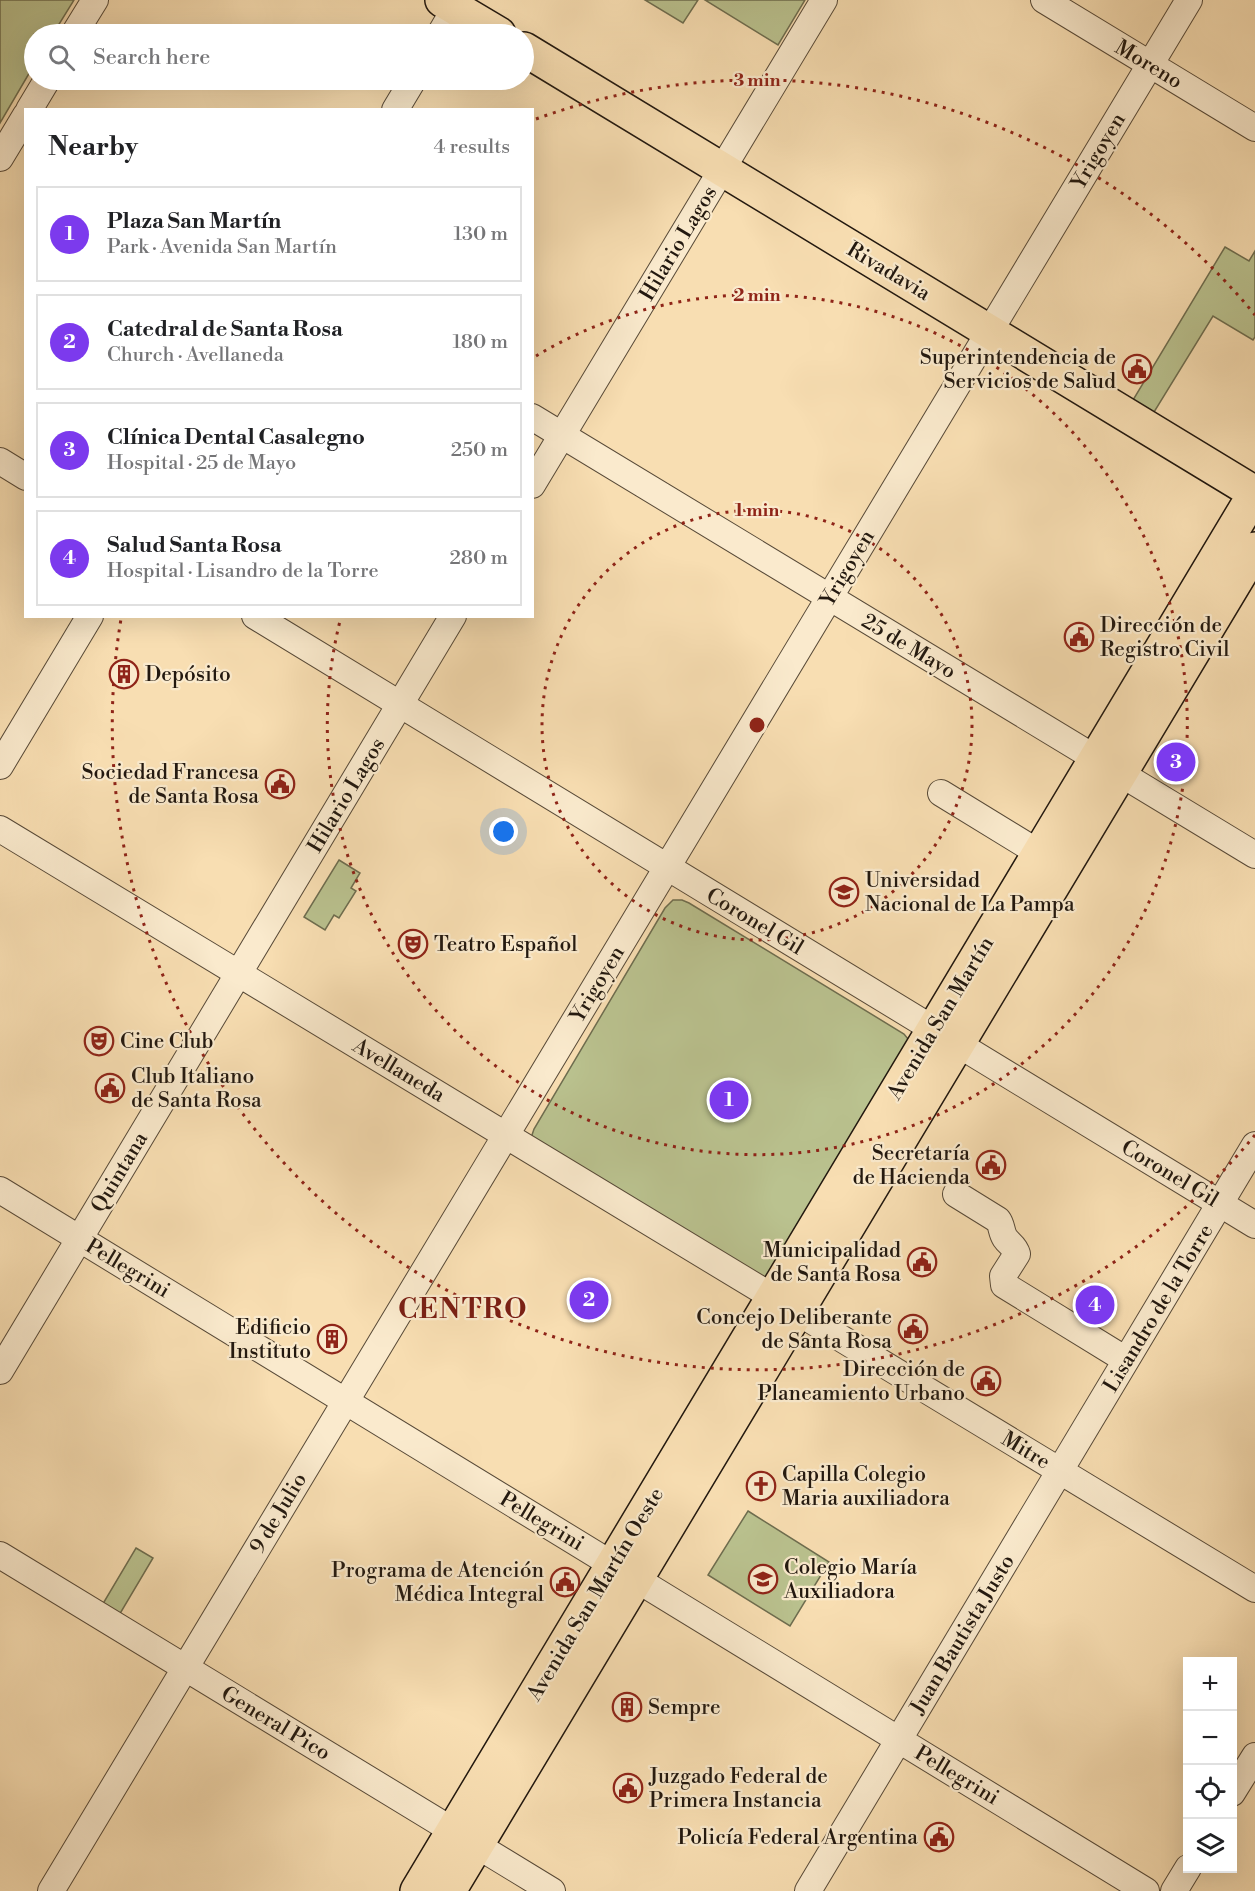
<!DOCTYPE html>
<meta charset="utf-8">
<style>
body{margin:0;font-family:"Libre Bodoni",serif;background:#f2f2f2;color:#202124}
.controls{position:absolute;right:18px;bottom:18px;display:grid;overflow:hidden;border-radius:0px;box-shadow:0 6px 24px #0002}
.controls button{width:54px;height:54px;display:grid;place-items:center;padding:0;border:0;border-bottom:2px solid #e0e0e0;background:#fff;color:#202124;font:30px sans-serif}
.you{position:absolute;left:504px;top:832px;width:21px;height:21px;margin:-15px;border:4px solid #fff;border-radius:50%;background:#1a73e8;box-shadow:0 0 0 9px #1a73e833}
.badge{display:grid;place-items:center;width:39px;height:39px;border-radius:50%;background:#7c3aed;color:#fff;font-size:20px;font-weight:700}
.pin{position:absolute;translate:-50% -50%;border:3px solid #fff;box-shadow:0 2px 6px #0006}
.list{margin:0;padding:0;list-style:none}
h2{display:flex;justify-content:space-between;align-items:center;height:78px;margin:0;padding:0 24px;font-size:26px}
h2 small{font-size:20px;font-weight:400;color:#757577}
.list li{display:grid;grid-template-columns:39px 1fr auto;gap:18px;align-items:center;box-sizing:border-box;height:96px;margin:0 12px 12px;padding:0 12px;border:2px solid #e0e0e0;border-radius:0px}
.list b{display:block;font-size:22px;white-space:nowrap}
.list p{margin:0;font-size:20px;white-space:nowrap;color:#757577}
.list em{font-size:20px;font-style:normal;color:#757577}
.icon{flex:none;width:33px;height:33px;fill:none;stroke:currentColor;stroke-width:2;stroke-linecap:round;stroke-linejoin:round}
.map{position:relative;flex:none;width:1255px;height:1891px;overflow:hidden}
.search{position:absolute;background:#fff;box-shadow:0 6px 24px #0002;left:24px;top:24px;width:510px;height:66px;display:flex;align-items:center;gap:15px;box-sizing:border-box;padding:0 21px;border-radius:33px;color:#757577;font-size:22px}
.panel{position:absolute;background:#fff;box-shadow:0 6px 24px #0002;left:24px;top:108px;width:510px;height:510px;border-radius:0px}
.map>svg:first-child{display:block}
</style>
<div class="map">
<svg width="1255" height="1891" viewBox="0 0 1255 1891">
<rect width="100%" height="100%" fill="#f8deb2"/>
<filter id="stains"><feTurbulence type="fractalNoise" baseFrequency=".00333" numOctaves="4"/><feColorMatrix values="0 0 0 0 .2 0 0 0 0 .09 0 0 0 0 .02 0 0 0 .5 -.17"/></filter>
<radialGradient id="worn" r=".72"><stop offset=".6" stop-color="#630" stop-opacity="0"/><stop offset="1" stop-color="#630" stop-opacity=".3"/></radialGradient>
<path fill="#bac28f" stroke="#6e6d4f" stroke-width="1.5" d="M0,0h74l-21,34h-19v31l-34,58z
M645,0h53l-15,23z
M705,0h100l-27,45z
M1225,247l24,14 6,-10v86l-2,3 -40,-24 -62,101 -21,-12z
M339,860l21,13 -9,15 5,3 -17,27 -5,-3 -9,15 -21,-13z
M673,900h9l7,3 215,131 4,5 3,5 -142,237 -238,-143 3,-9 131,-221z
M748,1511l81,51 -39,64 -82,-51z
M136,1548l17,10 -35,59 -17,-10z"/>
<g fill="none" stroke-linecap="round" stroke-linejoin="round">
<g stroke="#584a38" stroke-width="28">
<path id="minor" d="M1044,0l211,128
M74,34l21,-34
M440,34l20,-34
M29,110l18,-30
M395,110l18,-30
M0,158l26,-43
M532,417l723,438
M0,461l26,16
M532,485l292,-485
M255,616l1000,609
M0,766l90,-150
M941,793l98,60
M0,829l1255,760
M0,1190l1146,701
M956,1194l42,26c4,5 3,12 7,18 4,6 10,8 12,16l-14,22 1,9 122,75
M0,1371l453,-755
M0,1555l552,336
M1232,1793l23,-37
M51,1891l1138,-1891
M808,1891l447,-746
M1174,1891l14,-23"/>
</g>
<g stroke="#22180f" stroke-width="36">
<path id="major" d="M442,0l57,34
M524,49l731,444
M417,1891l838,-1398
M449,1891l806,-1342"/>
</g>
<use href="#minor" stroke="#faeacd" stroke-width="26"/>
<use href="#major" stroke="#f8deb2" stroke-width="33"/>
</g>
<g fill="none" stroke="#8f2418" stroke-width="3" stroke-dasharray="3 6">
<circle cx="757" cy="725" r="215"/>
<path d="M536 356A430 430 0 1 1 341 617"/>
<path d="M1255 1135A645 645 0 0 1 121 619M536 119A645 645 0 0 1 1255 315"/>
</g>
<defs>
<g id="civic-ring" transform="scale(1.5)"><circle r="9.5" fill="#faeacd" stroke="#8f2418" stroke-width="1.5"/><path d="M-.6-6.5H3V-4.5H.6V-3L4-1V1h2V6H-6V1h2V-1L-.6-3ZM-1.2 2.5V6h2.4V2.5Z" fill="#8f2418"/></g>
<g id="building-ring" transform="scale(1.5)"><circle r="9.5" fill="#faeacd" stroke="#8f2418" stroke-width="1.5"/><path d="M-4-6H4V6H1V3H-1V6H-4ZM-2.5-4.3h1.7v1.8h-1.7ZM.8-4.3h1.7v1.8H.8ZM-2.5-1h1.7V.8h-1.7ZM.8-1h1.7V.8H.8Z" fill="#8f2418"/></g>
<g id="university-ring" transform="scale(1.5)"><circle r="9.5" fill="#faeacd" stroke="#8f2418" stroke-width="1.5"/><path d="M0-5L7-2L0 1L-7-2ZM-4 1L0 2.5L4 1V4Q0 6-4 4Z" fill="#8f2418"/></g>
<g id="theatre-ring" transform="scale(1.5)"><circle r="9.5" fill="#faeacd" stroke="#8f2418" stroke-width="1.5"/><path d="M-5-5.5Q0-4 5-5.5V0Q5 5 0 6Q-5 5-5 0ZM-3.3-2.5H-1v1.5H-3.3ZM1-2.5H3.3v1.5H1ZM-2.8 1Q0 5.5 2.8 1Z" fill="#8f2418"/></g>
<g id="church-ring" transform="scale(1.5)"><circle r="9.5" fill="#faeacd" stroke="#8f2418" stroke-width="1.5"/><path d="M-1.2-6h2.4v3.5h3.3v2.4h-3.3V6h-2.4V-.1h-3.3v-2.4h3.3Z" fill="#8f2418"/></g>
<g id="school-ring" transform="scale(1.5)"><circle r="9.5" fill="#faeacd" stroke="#8f2418" stroke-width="1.5"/><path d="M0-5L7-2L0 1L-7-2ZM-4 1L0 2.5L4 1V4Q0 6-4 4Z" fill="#8f2418"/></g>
</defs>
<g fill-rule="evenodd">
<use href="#civic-ring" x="1137" y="369"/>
<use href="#civic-ring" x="1079" y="637"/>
<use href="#building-ring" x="124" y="674"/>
<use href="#civic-ring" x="280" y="784"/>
<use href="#university-ring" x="844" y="892"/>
<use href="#theatre-ring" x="413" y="944"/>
<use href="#theatre-ring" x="99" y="1041"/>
<use href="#civic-ring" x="110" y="1088"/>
<use href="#civic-ring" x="991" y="1165"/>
<use href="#civic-ring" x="922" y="1262"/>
<use href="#civic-ring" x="913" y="1329"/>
<use href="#building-ring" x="332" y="1339"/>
<use href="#civic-ring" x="986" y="1381"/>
<use href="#church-ring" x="761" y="1486"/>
<use href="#school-ring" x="763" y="1579"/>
<use href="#civic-ring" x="565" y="1582"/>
<use href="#building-ring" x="627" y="1707"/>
<use href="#civic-ring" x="628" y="1788"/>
<use href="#civic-ring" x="939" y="1837"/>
</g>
<g text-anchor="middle" stroke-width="4.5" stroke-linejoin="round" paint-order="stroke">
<g font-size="21" fill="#22180f" stroke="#faeacd">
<text transform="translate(1149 64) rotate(31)" y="7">Moreno</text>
<text transform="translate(1098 151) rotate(-59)" y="7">Yrigoyen</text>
<text transform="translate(678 243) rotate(-59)" y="7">Hilario Lagos</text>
<text transform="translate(889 271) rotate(31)" y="7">Rivadavia</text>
<text transform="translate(847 568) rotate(-59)" y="7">Yrigoyen</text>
<text transform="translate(909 646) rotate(31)" y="7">25 de Mayo</text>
<text transform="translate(346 795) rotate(-59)" y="7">Hilario Lagos</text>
<text transform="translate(755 921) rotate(31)" y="7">Coronel Gil</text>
<text transform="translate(597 984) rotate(-59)" y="7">Yrigoyen</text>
<text transform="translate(940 1018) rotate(-59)" y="7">Avenida San Martín</text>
<text transform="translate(399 1070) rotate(31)" y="7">Avellaneda</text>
<text transform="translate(119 1172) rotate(-59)" y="7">Quintana</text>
<text transform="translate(1170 1173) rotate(31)" y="7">Coronel Gil</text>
<text transform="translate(128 1268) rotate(31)" y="7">Pellegrini</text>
<text transform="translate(1158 1308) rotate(-59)" y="7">Lisandro de la Torre</text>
<text transform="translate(1026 1450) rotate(31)" y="7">Mitre</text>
<text transform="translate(278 1513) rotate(-59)" y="7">9 de Julio</text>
<text transform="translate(542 1521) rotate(31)" y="7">Pellegrini</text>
<text transform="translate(595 1594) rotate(-59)" y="7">Avenida San Martín Oeste</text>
<text transform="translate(962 1634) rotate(-59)" y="7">Juan Bautista Justo</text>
<text transform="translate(276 1723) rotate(31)" y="7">General Pico</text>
<text transform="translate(957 1775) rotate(31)" y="7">Pellegrini</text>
</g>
<g font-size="21" fill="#22180f" stroke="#faeacd" text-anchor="start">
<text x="1116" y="364" text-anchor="end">Superintendencia de<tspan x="1116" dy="24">Servicios de Salud</tspan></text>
<text x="1100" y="632">Dirección de<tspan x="1100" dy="24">Registro Civil</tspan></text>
<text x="145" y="681">Depósito</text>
<text x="259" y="779" text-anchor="end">Sociedad Francesa<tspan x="259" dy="24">de Santa Rosa</tspan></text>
<text x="865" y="887">Universidad<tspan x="865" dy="24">Nacional de La Pampa</tspan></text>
<text x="434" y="951">Teatro Español</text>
<text x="120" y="1048">Cine Club</text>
<text x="131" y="1083">Club Italiano<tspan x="131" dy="24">de Santa Rosa</tspan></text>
<text x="970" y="1160" text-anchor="end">Secretaría<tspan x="970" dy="24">de Hacienda</tspan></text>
<text x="901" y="1257" text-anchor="end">Municipalidad<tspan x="901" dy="24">de Santa Rosa</tspan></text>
<text x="892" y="1324" text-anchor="end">Concejo Deliberante<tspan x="892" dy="24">de Santa Rosa</tspan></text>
<text x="311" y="1334" text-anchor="end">Edificio<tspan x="311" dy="24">Instituto</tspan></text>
<text x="965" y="1376" text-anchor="end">Dirección de<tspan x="965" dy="24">Planeamiento Urbano</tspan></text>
<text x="782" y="1481">Capilla Colegio<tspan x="782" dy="24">Maria auxiliadora</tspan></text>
<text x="784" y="1574">Colegio María<tspan x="784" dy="24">Auxiliadora</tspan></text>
<text x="544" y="1577" text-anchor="end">Programa de Atención<tspan x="544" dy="24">Médica Integral</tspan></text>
<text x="648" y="1714">Sempre</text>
<text x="649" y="1783">Juzgado Federal de<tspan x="649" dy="24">Primera Instancia</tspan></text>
<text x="918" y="1844" text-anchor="end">Policía Federal Argentina</text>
</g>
<g font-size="27" font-weight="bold" letter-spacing="1.5" fill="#7a1f14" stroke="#faeacd">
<text x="463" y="1318">CENTRO</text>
</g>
</g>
<circle cx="757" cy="725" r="9" fill="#8f2418" stroke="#faeacd" stroke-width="3"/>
<g font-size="18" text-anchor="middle" font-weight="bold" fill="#8f2418" stroke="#faeacd" stroke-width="4.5" stroke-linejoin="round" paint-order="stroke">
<text x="757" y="86">3 min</text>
<text x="757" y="301">2 min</text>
<text x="757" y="516">1 min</text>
</g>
<rect width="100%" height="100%" filter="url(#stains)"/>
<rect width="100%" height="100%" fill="url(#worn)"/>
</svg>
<div class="controls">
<button>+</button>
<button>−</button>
<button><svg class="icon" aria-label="locate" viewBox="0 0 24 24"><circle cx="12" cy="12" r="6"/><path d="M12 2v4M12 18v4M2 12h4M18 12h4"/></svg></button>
<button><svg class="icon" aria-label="layers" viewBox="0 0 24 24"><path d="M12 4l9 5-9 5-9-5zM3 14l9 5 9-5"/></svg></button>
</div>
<div class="you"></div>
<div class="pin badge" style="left:729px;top:1100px">1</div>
<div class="pin badge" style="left:589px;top:1300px">2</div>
<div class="pin badge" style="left:1176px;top:762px">3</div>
<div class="pin badge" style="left:1095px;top:1305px">4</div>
<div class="search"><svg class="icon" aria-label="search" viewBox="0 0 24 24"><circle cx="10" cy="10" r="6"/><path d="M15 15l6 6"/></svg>Search here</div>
<section class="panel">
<h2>Nearby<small>4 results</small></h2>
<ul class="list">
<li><span class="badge">1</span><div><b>Plaza San Martín</b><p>Park · Avenida San Martín</p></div><em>130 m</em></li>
<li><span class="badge">2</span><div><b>Catedral de Santa Rosa</b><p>Church · Avellaneda</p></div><em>180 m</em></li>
<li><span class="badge">3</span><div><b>Clínica Dental Casalegno</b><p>Hospital · 25 de Mayo</p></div><em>250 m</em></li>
<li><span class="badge">4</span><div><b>Salud Santa Rosa</b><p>Hospital · Lisandro de la Torre</p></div><em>280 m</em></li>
</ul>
</section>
</div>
